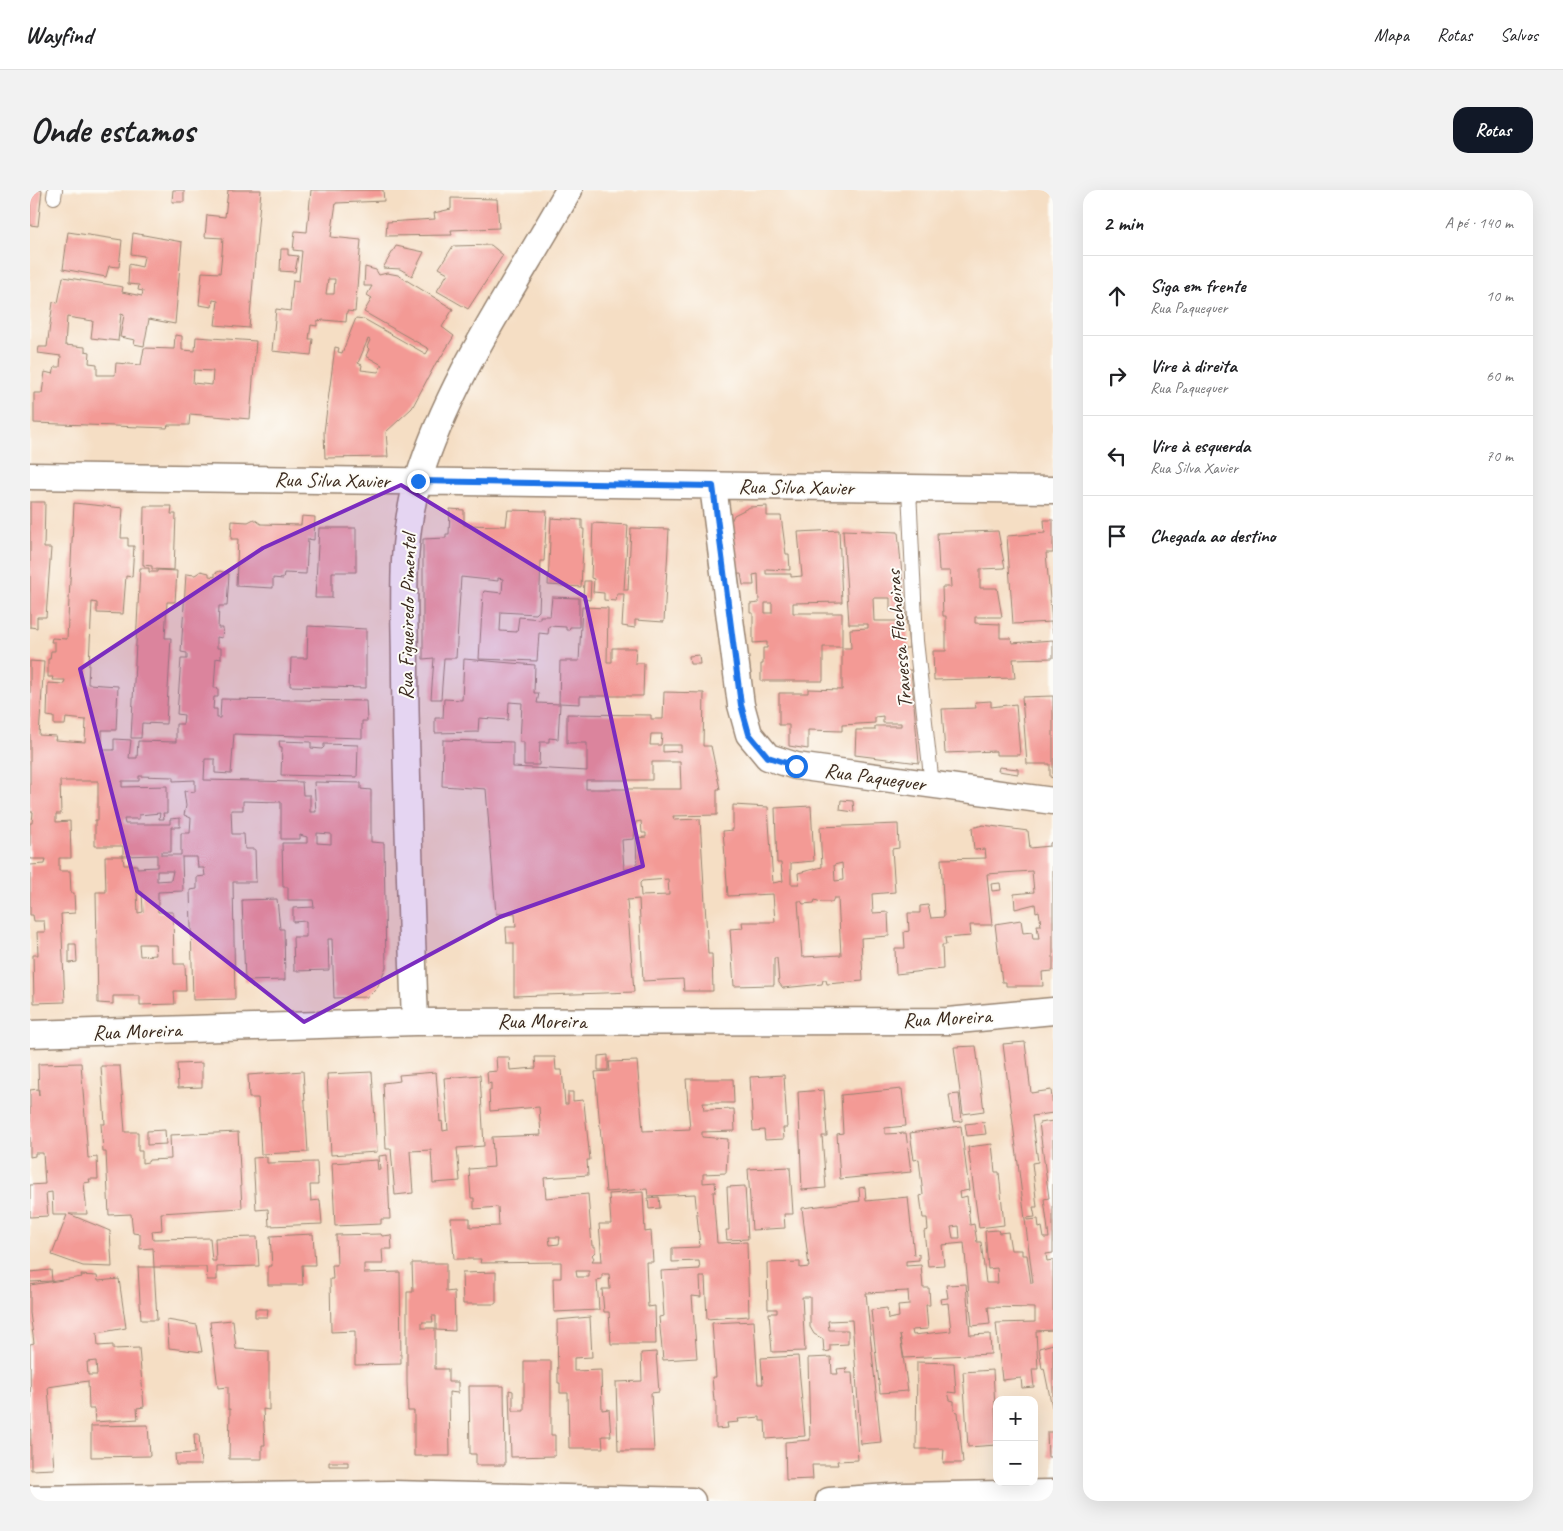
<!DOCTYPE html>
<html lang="pt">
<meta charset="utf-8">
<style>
body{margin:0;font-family:Caveat,sans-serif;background:#f2f2f2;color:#202124}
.controls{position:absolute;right:15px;bottom:15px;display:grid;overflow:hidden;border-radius:10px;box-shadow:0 5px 20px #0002}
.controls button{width:45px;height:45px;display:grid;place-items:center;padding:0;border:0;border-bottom:1px solid #e0e0e0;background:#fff;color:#202124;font:25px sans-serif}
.stop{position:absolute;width:15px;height:15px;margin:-11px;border:4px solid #1a73e8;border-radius:50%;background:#fff}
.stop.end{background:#1a73e8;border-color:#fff;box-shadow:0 1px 5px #0008}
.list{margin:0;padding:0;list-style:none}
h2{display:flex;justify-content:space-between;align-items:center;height:65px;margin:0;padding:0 20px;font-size:21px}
h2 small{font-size:16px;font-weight:400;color:#757577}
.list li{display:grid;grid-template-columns:32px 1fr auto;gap:15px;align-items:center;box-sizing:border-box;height:80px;padding:0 20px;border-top:1px solid #e0e0e0}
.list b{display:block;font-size:19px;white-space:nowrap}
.list p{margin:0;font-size:16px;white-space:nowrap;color:#757577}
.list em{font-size:16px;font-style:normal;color:#757577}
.icon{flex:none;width:28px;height:28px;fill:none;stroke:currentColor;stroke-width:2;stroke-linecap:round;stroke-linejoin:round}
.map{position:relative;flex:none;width:1023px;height:1311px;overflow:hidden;border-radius:15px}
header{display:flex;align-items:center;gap:30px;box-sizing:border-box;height:70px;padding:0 25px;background:#fff;border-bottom:1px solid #e0e0e0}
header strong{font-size:24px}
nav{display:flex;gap:28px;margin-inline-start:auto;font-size:18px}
.intro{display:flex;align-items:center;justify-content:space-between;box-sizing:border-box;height:120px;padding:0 30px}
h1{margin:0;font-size:35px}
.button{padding:12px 22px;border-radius:15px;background:#111827;color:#fff;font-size:18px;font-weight:700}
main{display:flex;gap:30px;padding:0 30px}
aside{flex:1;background:#fff;border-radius:15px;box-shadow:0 5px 20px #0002}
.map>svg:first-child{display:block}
</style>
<header>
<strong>Wayfind</strong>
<nav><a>Mapa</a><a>Rotas</a><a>Salvos</a></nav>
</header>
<div class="intro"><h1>Onde estamos</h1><a class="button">Rotas</a></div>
<main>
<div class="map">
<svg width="1023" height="1311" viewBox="0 0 1023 1311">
<rect width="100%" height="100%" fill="#fdfcf7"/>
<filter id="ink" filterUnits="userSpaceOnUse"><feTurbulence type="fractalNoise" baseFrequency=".02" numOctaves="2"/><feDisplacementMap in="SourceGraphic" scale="10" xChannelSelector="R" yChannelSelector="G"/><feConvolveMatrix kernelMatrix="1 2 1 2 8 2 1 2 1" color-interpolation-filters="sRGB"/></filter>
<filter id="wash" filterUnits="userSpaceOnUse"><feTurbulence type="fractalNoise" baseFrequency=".0096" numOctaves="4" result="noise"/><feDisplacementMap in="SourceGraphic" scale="20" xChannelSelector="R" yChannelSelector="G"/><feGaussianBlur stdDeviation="1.12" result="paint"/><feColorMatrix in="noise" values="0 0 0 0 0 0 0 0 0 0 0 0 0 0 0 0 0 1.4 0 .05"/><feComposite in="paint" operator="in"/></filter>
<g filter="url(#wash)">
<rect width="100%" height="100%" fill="#f5dec4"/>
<g id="blocks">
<path fill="#f39a95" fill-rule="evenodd" d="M0,0h12l-4,36 -8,-1z
M143,0h11v12h-12z
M198,0h33l-12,138 -34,-3 3,-24 -5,-1 -1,7 -13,-2 3,-33 18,1 2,-20 1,-15 -18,-1 2,-22 18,2z
M281,0h72l1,11 -48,2 -5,34 30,3 -6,72 -8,-1 -1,11 -22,-2 -7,1v5l-6,-1 -2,14h4l-2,16 -39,-4 4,-42 14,2 3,-31 6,1 3,-30 -9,-1 2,-19 12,1zM298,89h7l-1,15h-8z
M421,8l46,1 2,29 -48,2 1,5 -66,1 1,-14 48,-3 -1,-6 17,-4z
M38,42l54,8 -3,27 -10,-1 -3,11 -43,-8z
M103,43l49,9 -7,82 -26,-5 -5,27 -10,-2 1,-4 -15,-3 4,-22 -3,-1 -3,27 -27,-3 2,-17 -26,-4 -2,28 20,2v4l5,1 -1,11 8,1v11h18l1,-12 25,2 3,-17 30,1 1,-14 7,1v14l13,1 1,-14 60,4 -6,78 -60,-5 -1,11h-21l-1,3 -133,-5v-30h8l3,-21 8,2 2,-7h5l1,-11 -23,-3 1,-6h8l6,-45 5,1 5,-26 60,10 -1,5 20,4 1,-5 -5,-1 1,-5 -11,-1 1,-20 13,3 2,-11 -13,-2zM164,180l19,1 -1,14 -19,-2z
M461,55l12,10 -35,54 -31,-18 11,-18 -9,-5 14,-22z
M366,56l28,6 -12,24 -12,-7 -17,-1z
M251,59h7v6l10,1 -3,16 -15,-1z
M335,77l11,3 3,5 8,-2 11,2 55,34 -11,18 12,9 -16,26 -1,-1 -25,47 -26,24 2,25 -63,1 -1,-26 11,-85 4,1 -1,4 4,1 14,-35 8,1 62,35 3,-5 -65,-37 8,-14 -5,-3 5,-9h-8zM338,149l2,1 -3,7 2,2 -3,7 16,9 -4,7 -17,-2 1,-5 -4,-2z
M0,312h15l-1,46h7l-5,69h-9v11l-7,-1z
M44,313l49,5 -2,30h7v8h6l-2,31 -6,-1 -3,38 -26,-1v-10l-5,-1 -4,82 30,2 -2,44h-14v20h12v-11l17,1 -2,18h8l1,-17 38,1v-18h7l1,-9 -7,-1 4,-55h6v-6l-6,-1 5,-78 9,1 6,-4 8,2v3l6,1v-4l5,-2 9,3 -2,32h-8l-1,22h5l-1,10 -5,-1v11h4v11l-5,-1 -2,30h4v9h-4l-1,12h4v9h3l1,-19 145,2 1,20h-5v17l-128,-4 -3,40 -16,-1v-14h-10l-1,21 98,2 1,13h7v17h6l-2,-30 47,1v6l10,1v52l13,1 2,124 -9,21 -9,9 -34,1 -2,-59h-4l1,31 -35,1 -1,-34h13v-16l-13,1v-14l21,-1 -1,-7h-25v-13h-5l-1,-44h25v-6l-7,-2v4h-19v-37l-38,-1v9h-12l1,24h12l1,15h10l1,33h-23l2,117 -42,1 -3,-110 7,-1v-12l8,-1 -1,-8h-6l-1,-11h-15l1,34 -25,1v20h15l1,52h11l1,27h-12l1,13 -35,1v-9h-27v8l-15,-1 -2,-111h10l-1,-36h18l1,9h13v3l20,-1v-12l-34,1v-10h-28v-26h3v-39h-38l1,33h-5v8l14,-1 1,37h-12v13h11l1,22h3l1,20 -14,1 4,88 -31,1 -1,-48h5l-1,-23h8l-1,-11h-10l-1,-6h-3v-50l15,-1 1,-5h-16v-36h2l1,-11h-3v-151l14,1 -5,73 17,1 -1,4 30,2 1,-22 -20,-2 -1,7h-11v-8l-7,-1 1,-33 16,1 1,-4h-13l1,-3h-5v-18h2l1,-8h4v-9h-4l1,-4 15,1zM109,586l34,1v4l22,-1v12l-11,-1 2,15 -2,9 7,3 -1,15h-9v22h-20v-3h10v-25h9v-9l-10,1v5h-45l-1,-5h15v-4l21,-2 -1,6h5l-1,-6h4v-27l-45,1v-6h17zM287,643l14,1v10l-14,-1zM127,681h16l-2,9 -14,1zM107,702h5l1,20 -5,1zM109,754h16l1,11 -16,1z
M114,316h28l-1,8h5l-2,56 -22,-1v-3l-9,-1z
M737,316v10h14l5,38h3l1,16 -24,-1v5h25v3l11,-1 -4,-44 41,-2 3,72 -49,1v10h49v34h-19v34h-62v-17h2v-16h4v-6l-14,1v-30h-3v-9l9,-1 -1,-29 -5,1 1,10h-11l-2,-11 -16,1 2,-45 7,-15 16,-8zM735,413h7v10h-7z
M420,319l14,1v15l42,1 2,-16 39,1 -3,50h-3l-2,50 -3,3 -35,-2 -1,19 17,1 2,-15 21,2v-3h10l2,-19 27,1v29h-9l-1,3h-3v-3l-17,-1 -1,8 -9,-1 -2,28 -58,-2 4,-65 1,-3 18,2 1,-14 -5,-1v3l-37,-4 -5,81h-12l-3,41h-10l3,-41 -11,1v-120l23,-1v-4h3z
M272,326l13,1 -1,23 -6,-1 -2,35 -22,-1 -1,6 -10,-1v10l-37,-2 2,-47h-7l1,-18 16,1 6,-3 7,5 40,1z
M521,328l31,2v9h2l-3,58 -33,-2z
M1014,330h9v33h-7l7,80 -2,-11 -38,2 -6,-88 38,-3z
M563,333l35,2 -4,65h4l3,-62 38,1 -5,93 -29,-2v8l-13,-2 2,-32h-7l-1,7 -12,-1v-7l-11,-1 1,-13 -3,-1z
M289,338h37v44h-24v26h-17z
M813,340l55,2 11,116h-5l-1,22h8l8,93 -64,-8 1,-25h19v-4h26v-3h-18v-7l-8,1v6l-33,2v6l-34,-1v19l-19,-3v-21h-10v-32h29v-4l34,1v-42h9l-1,-19 18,-1v-4h-19zM843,408h17v13h9l1,10h-26z
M968,341l7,37 -25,1v19h17l5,29h-27v6l25,1v14h11l1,5 41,-3v18l-40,1 2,19 -81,2 -1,-29h13v-35h-3l-1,-29h9l-1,-16h-11l-2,-38z
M110,378h9v4h8v-2l20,1 -2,31h-8l-2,36h6l-5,86 -24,-1 -1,15h-10z
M554,391h7l-1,19 -7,-1z
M552,417l26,1 -1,54h5v-14h24l-1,15h9l-1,33h-63v8l-21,-1 1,-42h19z
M278,436l58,3v59l-76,-2 1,-28h16z
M669,465l1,9h-10l-1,-8z
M434,469l71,6 -1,28h5l-2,10 23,1 -2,35 -9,-1v4h-9l-1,23h-15v-23h-4l2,-39 -13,-1 -1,18 -29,-2 -1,14 -43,1v-15h8l1,-19 18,1z
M634,502l40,1 -1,53h8l9,43h-3v26l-44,1 1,4 26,-1 8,135h4l1,37h-29l-1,-12 -40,2 -4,-82 -12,1 7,92 -120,4v-53h-7l-1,-13v-3h10l-1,-14 -19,1 -10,-125 -44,-3 1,-46 70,2v25l74,4v-28h-20v-29l84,1v4h12zM621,544h11l-1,11h-11zM633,555h18v6l-18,1zM622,572h28l1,27h-95v-9h66zM611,631l1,12h4v4l-10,1 1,30 -13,1 -2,-29 12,-1 2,-17zM638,689l1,16 -28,1 -1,-13 2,-2z
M1023,506v82l-3,-1v-13h-23l-5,-67z
M961,511v6l25,-3 4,51h-24v-4l-51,2 -3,-44 34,-1 -1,-6z
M249,551l32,1v6l11,1 2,-2v-3l34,1 -1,32 -76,-2 1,-28h-2z
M969,577l19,2v5l-20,-3z
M811,610l12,1 1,11 -14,-2z
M703,615l35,2 5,76 10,-2 -2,-18h-4l-2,-55 36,-2 3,55 -23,2v21h8l-1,-11 24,-6 -2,-40 78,-3 1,24 -7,1 3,43 -23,2 1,19 15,-1 1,24 -28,2 2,43 -36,3 -1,-4h-3l-1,4 -39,4 -4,-5 -2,-25h-3v27l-40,1 -4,-57 13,-1 -1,-6h33l-2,-28 -45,2 -5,-65 10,-1zM812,673l1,17 -8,1 -1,-16zM804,708h4l3,57 -39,2 -4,-56h3l2,3 11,-1 1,-3 6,2h11z
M953,635l45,6 2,17 20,-2v-3l3,-1v129l-11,1 1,14h-37v-4h-4l-7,-58 26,-4 2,13 9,-1 1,7h6l-2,-14h4l-2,-14 -3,1 -1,-8 -20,5 -1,-15 20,-2 -2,-21 -45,3 5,51h-22l1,11 -26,2 1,7h-4l1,24 -47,5 -1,-26h10l-1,-16 5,-1 -1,-18h12v-7l8,-1 3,13 13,-1 -3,-58 45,-1 -1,-9 -11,1 -2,-22z
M970,693l1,7 -9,1 -1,-7z
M247,709l3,30h4l1,51 -40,1 -3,-81z
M39,754h7l1,18 -8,1z
M995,852l6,51 20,-3 2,17v6l-21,3 6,46 -6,1 5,44h-4l2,10 -8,1v2l11,-1 1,9 3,-1 2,11h5l-5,-39 5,-1 -10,-75 14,-2v132l-7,1 1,7 6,-1v70l-17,1 2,38h-6l2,18 -12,1 -1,-10 -19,2 -6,-57 39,-1v-14l-47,-1 2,17 -18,2 -8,-83 -22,2 2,20 -16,1 -4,-35 4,-1 -1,-12h-4l-3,-22 3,-1 -4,-36 -5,1 -4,-27 51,-7 8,64 -10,2 1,6 7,-2 3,29 4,-1 3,18h4l5,41h12l-1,-15 -9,1 -3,-38 13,-1 1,3 9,-1 3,18h11v5h5l4,28h2l-30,-239zM929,1036l1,12h-7l-2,-11z
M946,856l8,65 -21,3 -9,-67z
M578,865v15h-10v-14z
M466,867h13l1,13 26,-2 -1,-11h20l1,13h6l3,34h3v-12h5v9l10,-1 1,3 6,57h-3l1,15 -44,3 2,20 42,-4 4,52h3v6l-3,3 2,3 -2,3h10l-3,-37h12l-2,-30 34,-2 2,40 6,-1 2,31h-7l2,45 7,-1 1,38h-45l-2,-32h-5l-2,-23h8l-1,-15h-7v5l-5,1 2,30 -45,2 -1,-34h8v-16l-81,1 1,-4h-27l-3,-41h19v9l29,-1 -1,-19 -24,2v-11h-3l-2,-29 25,-2 -2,-30 49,-2 -2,-28 -49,4 -1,-21h2v-7l-3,1 -1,-12 10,-1zM519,1047h11l-1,7 -9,1zM546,1081h13v6h-12z
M607,871l6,70 47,-2 -4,-50h47l1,24h-31l1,7 30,-1 1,22 -33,1v5l26,2 -2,34 -23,1v9l12,-1 1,10h-3l4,51 30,-1 2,74 -42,3 -2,-42h-5l1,20 -9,-1 5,62 -34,2 -4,-43 5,-1 -3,-45 39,-2 -1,-8 -27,1v-14l28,-1 -5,-53 -47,2 -1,-7 -41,3 -11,-120 15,-1 -1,-9z
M51,873l7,95 9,-1 1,22h-9l1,3 -6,1 3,31h-18l41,17 2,36 -29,-1 -31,-11 15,-40h-14l-1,-23 -6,1 2,23 -18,1v-32l15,-1 -2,-31h-8v3l-5,1v-67l8,-1 1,7 -1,-32z
M172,873v24l-24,1 -1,-24z
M71,876h19l5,66h13v19h4v12l6,-1 1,-2 22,-1 -1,-24 68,-3 4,76 -81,5 1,17 -10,1 1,8 57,-1 2,23h4l-1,-23 42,-1 2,29 -42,1v13h-10l-1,-13h-52l-1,-19 -13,1v-15l-7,-1 -2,-19 -22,1 -3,-63h-3l-2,-28h4z
M273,881l5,81 -47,2 -3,-56h-9l-1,-23z
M342,882l5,80 -46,3 -4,-81z
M406,882l4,50 2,-1 1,10 5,-1 -4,-52 36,-3 4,71 -27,2 3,33 -13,1 -14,1 -2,-33 -21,1 3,42 -18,2 -4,-46h-5l-3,-66 17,-2 -1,-6z
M754,885l3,53h-4l1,11 -19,1 -1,-10 -11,1 -3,-54z
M872,899l4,37 -21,2v6l21,-1 5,39 -71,7 -3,-45 6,-1 -2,-38z
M794,900l3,46h-5l4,52 -24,2 -4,-98z
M929,904l3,27 -9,1 -4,-27z
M954,932l2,12 -19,2 -2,-12z
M135,940l1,14 -19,1v-14z
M962,954l3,28h4l5,53 -25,3 -11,-81z
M357,965l3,64h-9v5l-46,2 -3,-63 45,-3 1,10h2l-1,-14z
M237,967v6l50,-1 1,23h-8l1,16 9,-1 2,24 -53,2 -1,-17 -12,1 -3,-52z
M760,977l3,47h-9l1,14 -33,2 -4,-61z
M715,996l3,53 -21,1 -1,-10h3l-2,-43z
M835,997l1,14 42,-4 6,58 5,-1v6l-13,1v5l15,-1 2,23h6l1,17h-4l2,24 -16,1 1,5 38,-4 -3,-28 -7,1 -1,-5 8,-1 -2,-13 20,-1 4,51 20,-1 1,20 -87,4 -4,-23 8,56 -28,2 -9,-83 16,-2 1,11 11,-2 -1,-11 11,-1 -1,-14 -42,2 15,149 -20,2 -9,-124 -24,1 1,9h19v14l-18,1v6l-6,1 -1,-13 -9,-5 -4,-7v-30h-8l3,54 -33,1 -3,-39h8v-4h-9l-1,-46 33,-1v6l9,-1 -7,-59 58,-7 -1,-13z
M629,1007l1,11 -11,1 -1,-11z
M283,1044l2,31h-13l1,20h-35v-19h4l-2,-30z
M351,1044l1,2 9,-1 1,14h-10l1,15h-19v9l36,-1 1,92 -46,1v-34l-24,1 -1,-53h3l-1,-14h5l-1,-30z
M382,1073h34v29l8,-1 1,40 -19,-1v-14h-4l1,6h-11v6h13v41h13v13h10v11l-9,-1 1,64h-36v-45h-6l-1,-29v-90h6z
M108,1077h16l3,53h-16z
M21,1080l1,11 -22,1v-10z
M466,1082v32h-33l-1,-31z
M51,1085l16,1 1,5 21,-2 7,49 -29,5 1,13 15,-1v4l26,-1 5,59 -7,1 1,11 -43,3 -1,-13h-5l-1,-28 -40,6 6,82 -23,1 -1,-126 4,-1 -4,-30v-28l52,-8zM66,1171l1,14h-9l-1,-13z
M225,1119h13l-1,8h-12z
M560,1127l2,40 -18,1v13l27,-1 1,40 7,-1 2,27h-9l1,12h-34l-1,-55h-8v-10h-2l-1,-63z
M137,1130l30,5 5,27 -33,-4z
M203,1130l3,29 33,2v59l-6,-1 2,36h-3v14h-33l1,-50h-2v-22l-10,1 -8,-66z
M724,1131l4,63h5l-2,-26 37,-2 7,80 -39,3 -1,-18h-5v-4l-22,2 1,3 -12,1 1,5 -12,1v-28h-2l-2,-24h4l-4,-54z
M1023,1154v63h-1l-8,-39 -2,1 -3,-21z
M626,1162l3,40 -8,1 3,58h-36l-2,-69 26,-1 -1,-28z
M801,1167l1,17h6l-1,-5 10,-1 -1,5h6l6,87 -21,1 1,4h-26l1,14 -27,1 -1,-38 25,-2 -2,-82z
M494,1171h27v74h4v21l-44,1 -2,-67 4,1v20h11z
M887,1172l37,1 2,30 -8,-1 2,8 4,1v10l4,1 5,51h-20l1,-14h-28z
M963,1180l4,75 -29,2 -5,-75z
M439,1196h35l1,79h-29v-11h-6z
M118,1235l2,31 -59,1v-31z
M1017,1242h6v25h-5z
M164,1244h5l2,31h-25l-1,-11 20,-1z
M299,1272h19v4h-19z"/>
</g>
</g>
<g filter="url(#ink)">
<use href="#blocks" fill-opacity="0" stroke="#988471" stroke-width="1"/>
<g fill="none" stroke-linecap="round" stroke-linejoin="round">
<g stroke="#988471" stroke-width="16">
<path id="lane" d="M24,7l1,-7
M879,299l7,152 16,144"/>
</g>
<g stroke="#988471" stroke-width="29">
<path id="street" d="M0,286l1023,14
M683,296l28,219 8,29 19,23 28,9 257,35
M385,832c-4,-117 -9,-234 -10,-350 0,-64 -6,-129 13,-191 32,-105 98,-196 151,-291
M0,844l385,-12 533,-1 105,-10
M0,1309l362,-5 300,7
M799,1311l76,-5 148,-3"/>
</g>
<use href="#lane" stroke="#fff" stroke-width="14"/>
<use href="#street" stroke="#fff" stroke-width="26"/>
</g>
</g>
<g fill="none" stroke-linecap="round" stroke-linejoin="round" filter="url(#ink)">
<path stroke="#1a73e8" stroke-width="6" d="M388,291l295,5 28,219 8,29 19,23 28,9"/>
</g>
<path fill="#7b2cbf" fill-opacity="0.2" stroke="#7b2cbf" stroke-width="4" stroke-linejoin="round" d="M371,295l184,112 58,269 -143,51 -196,105 -167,-131 -57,-222 183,-121z"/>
<g text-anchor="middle" stroke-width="4" stroke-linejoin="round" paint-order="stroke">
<g font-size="21" fill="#3b2a1e" stroke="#fdfcf7">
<text transform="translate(302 290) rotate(1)" y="7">Rua Silva Xavier</text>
<text transform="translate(766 297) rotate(1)" y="7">Rua Silva Xavier</text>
<text transform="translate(377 427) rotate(-89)" y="7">Rua Figueiredo Pimentel</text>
<text transform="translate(869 449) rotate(-95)" y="7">Travessa Flecheiras</text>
<text transform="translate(845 587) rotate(8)" y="7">Rua Paquequer</text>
<text transform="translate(917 828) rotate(-3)" y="7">Rua Moreira</text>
<text x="512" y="838">Rua Moreira</text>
<text transform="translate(107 841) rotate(-2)" y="7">Rua Moreira</text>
</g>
</g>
</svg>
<div class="controls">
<button>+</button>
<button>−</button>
</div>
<div class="stop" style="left:766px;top:576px"></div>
<div class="stop end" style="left:388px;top:291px"></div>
</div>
<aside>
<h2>2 min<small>A pé · 140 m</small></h2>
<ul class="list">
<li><svg class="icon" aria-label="ahead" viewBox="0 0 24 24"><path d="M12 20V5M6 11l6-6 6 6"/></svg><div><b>Siga em frente</b><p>Rua Paquequer</p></div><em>10 m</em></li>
<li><svg class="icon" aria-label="right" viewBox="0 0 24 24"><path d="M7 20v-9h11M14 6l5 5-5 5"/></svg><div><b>Vire à direita</b><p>Rua Paquequer</p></div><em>60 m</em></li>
<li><svg class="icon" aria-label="left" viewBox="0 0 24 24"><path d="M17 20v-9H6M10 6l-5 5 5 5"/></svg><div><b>Vire à esquerda</b><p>Rua Silva Xavier</p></div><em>70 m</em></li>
<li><svg class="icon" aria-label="arrive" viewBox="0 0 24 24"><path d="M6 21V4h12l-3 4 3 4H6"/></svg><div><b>Chegada ao destino</b></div></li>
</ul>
</aside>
</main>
